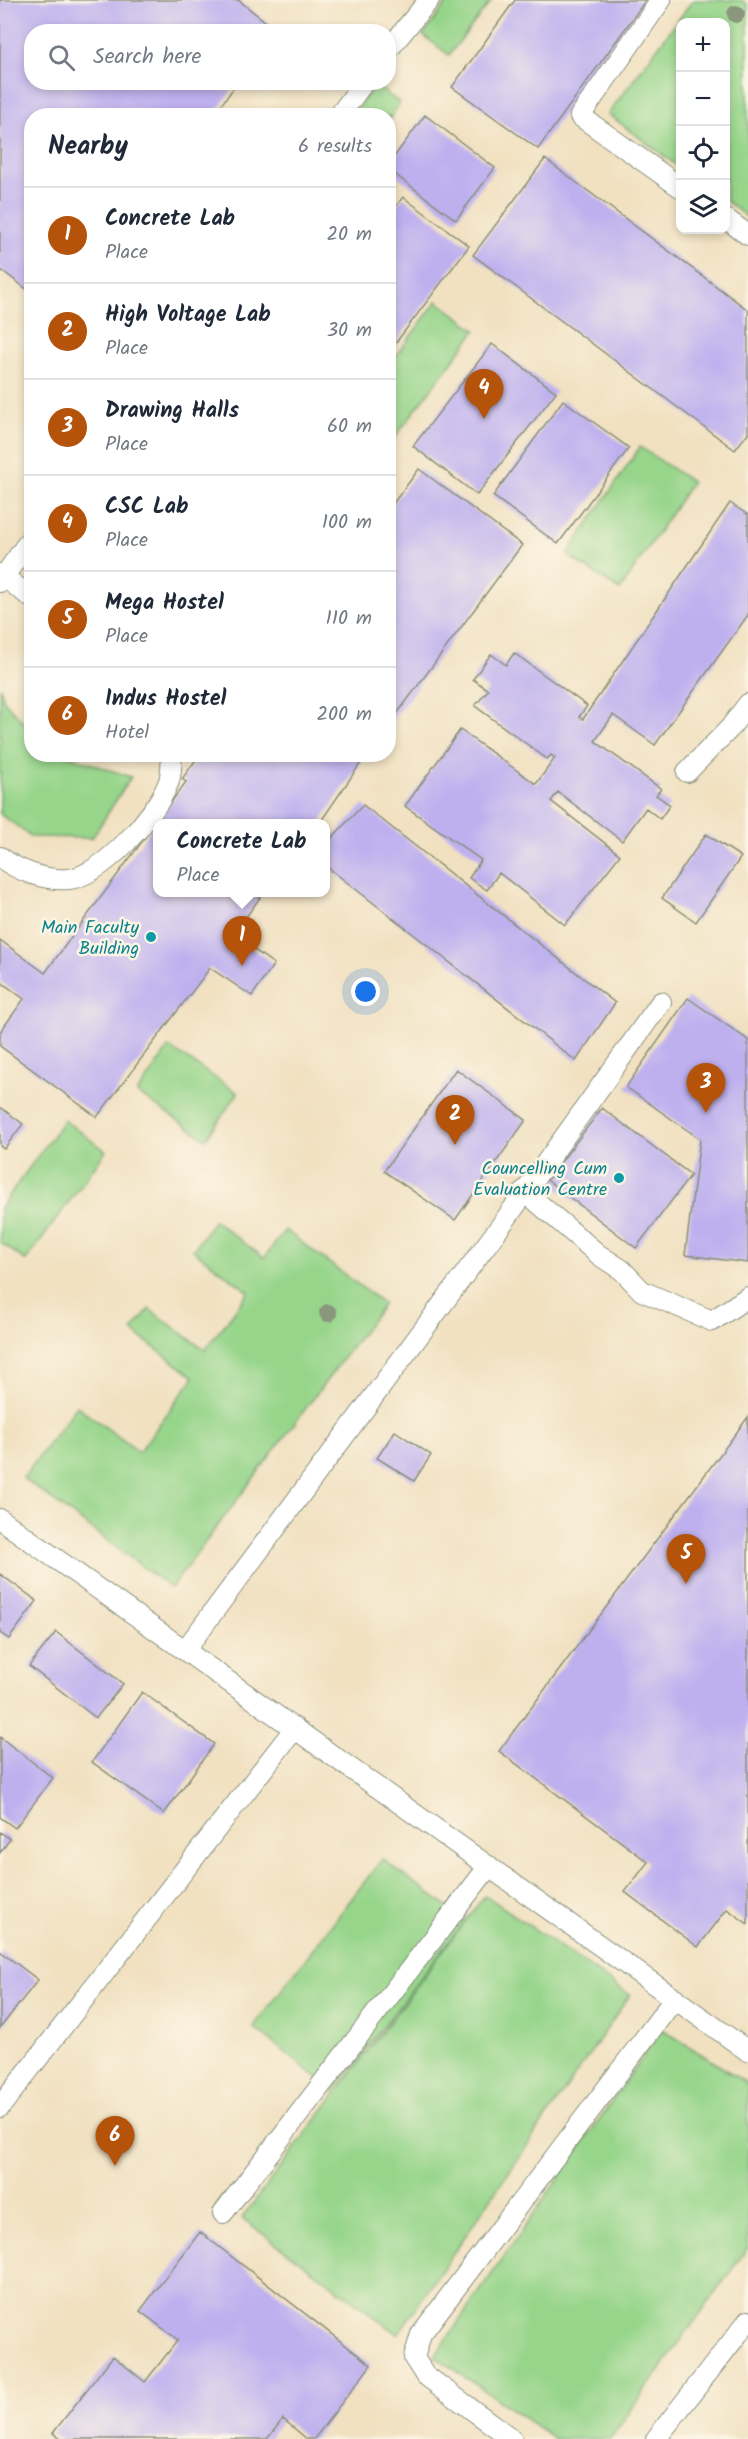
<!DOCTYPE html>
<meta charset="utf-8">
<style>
body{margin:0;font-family:Kalam,sans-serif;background:#f6f6f7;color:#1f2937}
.controls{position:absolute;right:18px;top:18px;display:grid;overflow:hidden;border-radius:12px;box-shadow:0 3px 9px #0003}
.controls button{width:54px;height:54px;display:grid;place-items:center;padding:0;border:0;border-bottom:2px solid #e0e1e3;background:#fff;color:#1f2937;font:30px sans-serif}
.you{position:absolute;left:366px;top:992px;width:21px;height:21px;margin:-15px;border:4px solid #fff;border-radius:50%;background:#1a73e8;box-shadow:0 0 0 9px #1a73e833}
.badge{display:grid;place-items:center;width:39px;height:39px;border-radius:50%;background:#b45309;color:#fff;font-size:20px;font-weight:700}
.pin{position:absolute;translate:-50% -50px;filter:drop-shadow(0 2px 3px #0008)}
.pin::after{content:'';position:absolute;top:32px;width:21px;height:18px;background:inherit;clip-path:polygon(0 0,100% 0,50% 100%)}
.popup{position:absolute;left:153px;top:819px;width:177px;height:78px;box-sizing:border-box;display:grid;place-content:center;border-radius:12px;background:#fff;filter:drop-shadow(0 2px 4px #0005);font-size:20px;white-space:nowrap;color:#747a83}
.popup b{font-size:22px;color:#1f2937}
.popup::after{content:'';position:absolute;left:50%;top:100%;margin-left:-12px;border:12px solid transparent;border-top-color:#fff}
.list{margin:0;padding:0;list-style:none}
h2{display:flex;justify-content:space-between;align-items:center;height:78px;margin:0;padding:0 24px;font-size:26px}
h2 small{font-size:20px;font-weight:400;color:#747a83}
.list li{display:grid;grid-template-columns:39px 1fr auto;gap:18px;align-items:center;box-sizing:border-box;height:96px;padding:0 24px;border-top:2px solid #e0e1e3}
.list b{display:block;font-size:22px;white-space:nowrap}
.list p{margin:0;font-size:20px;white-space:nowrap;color:#747a83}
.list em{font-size:20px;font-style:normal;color:#747a83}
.icon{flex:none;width:33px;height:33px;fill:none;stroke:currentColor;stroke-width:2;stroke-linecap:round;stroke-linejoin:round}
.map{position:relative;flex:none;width:748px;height:2439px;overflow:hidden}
.search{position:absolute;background:#fff;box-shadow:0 3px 9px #0003;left:24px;top:24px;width:372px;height:66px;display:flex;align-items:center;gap:15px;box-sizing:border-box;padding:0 21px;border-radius:24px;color:#747a83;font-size:22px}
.panel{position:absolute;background:#fff;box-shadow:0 3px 9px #0003;left:24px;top:108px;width:372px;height:654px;border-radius:24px}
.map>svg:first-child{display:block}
</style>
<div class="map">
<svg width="748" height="2439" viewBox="0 0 748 2439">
<rect width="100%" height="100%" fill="#fcf5e5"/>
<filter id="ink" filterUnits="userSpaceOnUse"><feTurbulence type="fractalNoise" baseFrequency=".0167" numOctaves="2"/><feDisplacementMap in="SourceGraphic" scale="12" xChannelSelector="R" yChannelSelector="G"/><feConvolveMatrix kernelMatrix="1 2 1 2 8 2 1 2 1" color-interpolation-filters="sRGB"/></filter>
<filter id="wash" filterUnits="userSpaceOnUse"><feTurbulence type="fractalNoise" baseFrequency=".008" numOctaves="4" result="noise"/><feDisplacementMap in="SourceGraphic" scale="24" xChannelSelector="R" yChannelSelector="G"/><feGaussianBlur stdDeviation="1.35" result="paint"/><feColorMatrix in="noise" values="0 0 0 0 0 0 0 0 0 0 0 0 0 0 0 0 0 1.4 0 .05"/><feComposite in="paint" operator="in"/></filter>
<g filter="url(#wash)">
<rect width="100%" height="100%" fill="#f1e1c1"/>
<path fill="#97d58b" stroke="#5b8960" stroke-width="1.5" d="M449,0h43l-43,55 -26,-20z
M693,0h48l7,5v213l-22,-17v-179h-46v146l-72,-54z
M375,85l25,18 -11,17 -1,-4 -36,-1z
M437,301l39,29 -87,115v-80z
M640,447l52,35 -72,108 -53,-35z
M0,686l4,15 27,30 1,23 34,1 65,22 -39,61 -60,-1 -32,-23z
M169,1047l69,46 -32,46 -69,-46z
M64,1120l42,31 -80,110 -26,-19v-34z
M214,1220l50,38 21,-28 99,74 -213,284 -148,-110 54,-72 62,46 55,-75 -62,-46 17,-22 56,41 44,-58 -56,-42z
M382,1859l83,61 -131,171 -81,-64z
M485,1895l145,100 -232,339 -156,-116z
M662,2029l86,55v163l-138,192h-55l-120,-83z"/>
<g id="blocks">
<path fill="#beb0ef" d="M0,0h238l41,32h-247v50h206l-25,34h-181v177l-32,-24z
M515,0h131l-108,149 -86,-62z
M425,115l70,53 -39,52 -68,-51v-4z
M545,159l203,151v123l-13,17 -262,-195z
M403,197l66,49 -81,107v-136z
M492,344l64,48 -79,103 -64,-49z
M563,400l66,48 -71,96 -65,-48z
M419,469l103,76 -134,181v-216z
M730,503l18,12v100l-93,130 -42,-30 -18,26 66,48 -5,6 14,10 -10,14 -14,-11 -24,33 -64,-49 -7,9 69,54 -55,70 -66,-52 -12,17 -18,-12 12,-18 -76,-54 55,-76 76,54 19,-26 -4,-3 -4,4 -72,-53 13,-16 -15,-11 18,-25 15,11 8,-12 73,53 -8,11 4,2z
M200,754h167l-48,70h-161v68h106l-31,43 41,29 -22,32 -42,-28 -113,149 -97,-71v-14l24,-33 -24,-18v-41l45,33 141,-191 -4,-3z
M363,805l252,198 -39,58 -250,-195v-22z
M706,834l35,23 -45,65 -34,-24z
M688,998l60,42v223l-63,-8 15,-116 -74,-52z
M456,1069l70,51 -71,100 -71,-49z
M0,1107l23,17 -19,25 -4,-3z
M602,1108l89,67 -55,73 -89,-68z
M748,1417v507l-21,-15 -29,38 -73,-55 23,-30 -149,-111z
M395,1431l36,24 -17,26 -37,-23z
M0,1574l37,27 -28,38 -9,-6z
M56,1632l67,52 -27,34 -67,-52z
M142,1692l72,52 -50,70 -72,-52z
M0,1737l53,41 -38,50 -15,-11z
M0,1832l10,7 -10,14z
M0,1951l38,29 -38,48z
M200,2232l171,133 -57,74h-7l-24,-20 -16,20h-206l-8,-6 60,-77 32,26 33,-42 -38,-29z"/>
</g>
</g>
<g filter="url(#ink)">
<use href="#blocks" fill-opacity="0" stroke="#888f7a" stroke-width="1.5"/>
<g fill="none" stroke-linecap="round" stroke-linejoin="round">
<g stroke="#888f7a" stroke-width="22">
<path id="lane" d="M661,0l-81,116 100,71
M388,50l41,-50
M339,116l25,-34
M726,219l22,16
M0,574l32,24
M0,582l32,-45
M687,772l43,-44 18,-24
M0,857c18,14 45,24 69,22 33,-3 86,-63 98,-93 4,-8 5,-22 4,-32
M524,1191l75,64 23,15 20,21 70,30 36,-24
M0,1519l748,532
M185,1650l320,-430 156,-218
M0,2107l295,-379
M223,2213l266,-347
M512,2439l-87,-64 -11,-17 7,-24 254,-336
M656,2439l92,-118"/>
</g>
<use href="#lane" stroke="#fff" stroke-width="20"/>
</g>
<g fill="#8b977d">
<circle cx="736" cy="14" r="9"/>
<circle cx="328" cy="1313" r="9"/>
</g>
</g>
<g fill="#0f9aa8" stroke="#fcf5e5" stroke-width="2">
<circle cx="151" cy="937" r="6"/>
<circle cx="619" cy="1178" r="6"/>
</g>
<g text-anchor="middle" stroke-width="5" stroke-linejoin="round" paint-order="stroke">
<g font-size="18" fill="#0d838f" stroke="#fcf5e5" text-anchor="end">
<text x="139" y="933">Main Faculty<tspan x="139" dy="21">Building</tspan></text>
<text x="607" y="1174">Councelling Cum<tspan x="607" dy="21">Evaluation Centre</tspan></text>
</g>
</g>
</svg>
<div class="controls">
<button>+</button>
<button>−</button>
<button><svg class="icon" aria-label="locate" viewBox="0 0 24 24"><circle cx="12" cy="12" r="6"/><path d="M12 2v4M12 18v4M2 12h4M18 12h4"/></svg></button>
<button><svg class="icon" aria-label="layers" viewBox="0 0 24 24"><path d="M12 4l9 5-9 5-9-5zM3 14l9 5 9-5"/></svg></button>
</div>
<div class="you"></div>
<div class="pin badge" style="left:242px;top:966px">1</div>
<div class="popup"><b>Concrete Lab</b>Place</div>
<div class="pin badge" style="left:455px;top:1145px">2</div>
<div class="pin badge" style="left:706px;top:1113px">3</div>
<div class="pin badge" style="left:484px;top:419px">4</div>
<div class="pin badge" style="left:686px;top:1584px">5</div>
<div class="pin badge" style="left:115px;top:2166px">6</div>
<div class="search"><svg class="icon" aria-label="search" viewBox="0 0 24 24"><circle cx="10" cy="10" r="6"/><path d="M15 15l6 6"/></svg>Search here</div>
<section class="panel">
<h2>Nearby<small>6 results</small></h2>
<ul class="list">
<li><span class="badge">1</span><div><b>Concrete Lab</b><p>Place</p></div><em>20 m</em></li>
<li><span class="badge">2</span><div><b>High Voltage Lab</b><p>Place</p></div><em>30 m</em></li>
<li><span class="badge">3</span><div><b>Drawing Halls</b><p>Place</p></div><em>60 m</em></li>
<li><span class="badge">4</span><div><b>CSC Lab</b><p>Place</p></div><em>100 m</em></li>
<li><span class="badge">5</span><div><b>Mega Hostel</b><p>Place</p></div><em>110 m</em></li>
<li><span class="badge">6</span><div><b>Indus Hostel</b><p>Hotel</p></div><em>200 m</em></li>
</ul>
</section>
</div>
